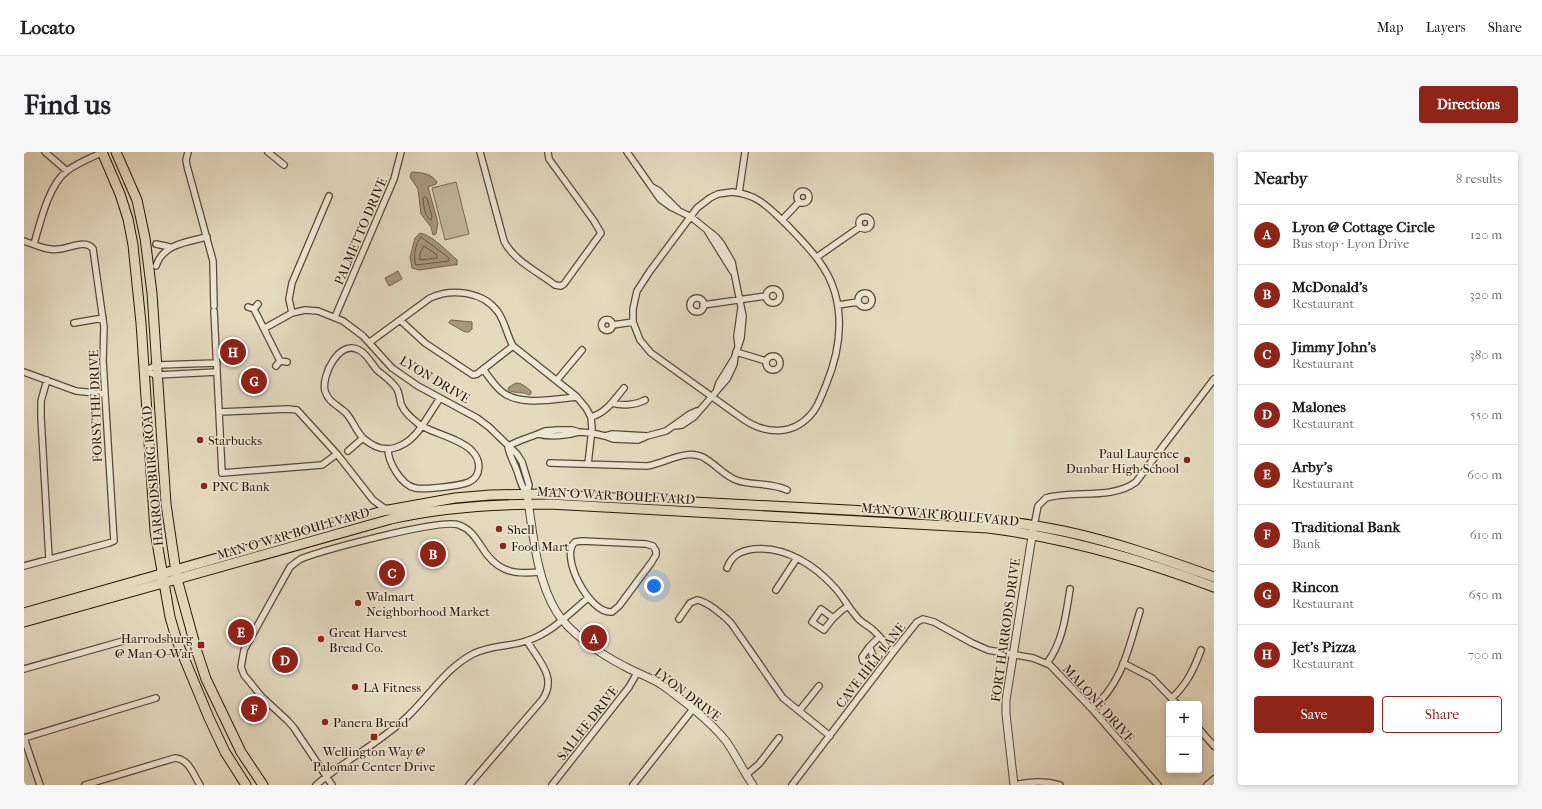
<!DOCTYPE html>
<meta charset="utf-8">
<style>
body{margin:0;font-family:"IM FELL French Canon",serif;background:#f6f6f6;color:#202124}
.controls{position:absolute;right:12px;bottom:12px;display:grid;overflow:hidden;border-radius:4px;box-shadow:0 2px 6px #0003}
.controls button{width:36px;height:36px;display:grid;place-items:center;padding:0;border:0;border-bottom:1px solid #e0e0e0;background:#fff;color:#202124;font:20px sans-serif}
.you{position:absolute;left:630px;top:434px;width:14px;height:14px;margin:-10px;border:3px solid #fff;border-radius:50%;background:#1a73e8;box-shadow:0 0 0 6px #1a73e833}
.badge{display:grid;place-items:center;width:26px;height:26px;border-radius:50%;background:#8f2418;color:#fff;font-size:13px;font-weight:700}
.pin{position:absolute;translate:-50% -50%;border:2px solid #fff;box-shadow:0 1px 4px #0006}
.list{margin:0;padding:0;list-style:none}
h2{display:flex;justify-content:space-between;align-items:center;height:52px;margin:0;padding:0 16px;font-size:17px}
h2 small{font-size:13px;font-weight:400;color:#757577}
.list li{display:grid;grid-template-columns:26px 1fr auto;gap:12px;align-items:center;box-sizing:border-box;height:60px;padding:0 16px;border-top:1px solid #e0e0e0}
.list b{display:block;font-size:15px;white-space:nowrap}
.list p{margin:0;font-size:13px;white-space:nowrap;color:#757577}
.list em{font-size:13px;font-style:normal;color:#757577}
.actions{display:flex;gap:8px;padding:12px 16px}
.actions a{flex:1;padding:9px 0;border:1px solid #8f2418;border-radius:4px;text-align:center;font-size:14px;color:#8f2418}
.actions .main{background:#8f2418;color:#fff}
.map{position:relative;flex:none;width:1190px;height:633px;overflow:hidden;border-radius:4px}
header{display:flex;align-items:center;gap:24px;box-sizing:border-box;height:56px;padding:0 20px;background:#fff;border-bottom:1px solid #e0e0e0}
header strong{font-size:19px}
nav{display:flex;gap:22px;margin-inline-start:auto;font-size:14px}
.intro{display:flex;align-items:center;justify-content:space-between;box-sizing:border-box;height:96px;padding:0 24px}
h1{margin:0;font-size:28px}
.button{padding:10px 18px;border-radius:4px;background:#8f2418;color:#fff;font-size:14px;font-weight:700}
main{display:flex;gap:24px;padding:0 24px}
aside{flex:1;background:#fff;border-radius:4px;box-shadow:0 2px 6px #0003}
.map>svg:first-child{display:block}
</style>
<header>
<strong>Locato</strong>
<nav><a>Map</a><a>Layers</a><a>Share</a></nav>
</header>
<div class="intro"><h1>Find us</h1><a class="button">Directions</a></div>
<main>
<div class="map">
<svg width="1190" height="633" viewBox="0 0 1190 633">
<rect width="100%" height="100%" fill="#e4dabf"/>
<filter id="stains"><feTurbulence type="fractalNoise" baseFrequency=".005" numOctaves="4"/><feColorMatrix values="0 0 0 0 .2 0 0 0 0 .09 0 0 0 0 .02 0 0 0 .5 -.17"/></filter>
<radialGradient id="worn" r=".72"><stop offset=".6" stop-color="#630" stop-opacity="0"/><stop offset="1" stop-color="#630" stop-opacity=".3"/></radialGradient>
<path fill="#c5b9a0" stroke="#796854" d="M432,30l13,52 -24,6 -13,-52z"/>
<path fill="#a69780" stroke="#766350" d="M389,20c9,1 18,1 24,10l-1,2 -8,3 10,36 -2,11 -3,1 -2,-8 -10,-13 -3,-25 -8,-12 1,-4z
M396,81c12,2 28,19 37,27v5h-4l-34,5 -7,-2 -2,-11 5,-19z
M374,119l4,8 -13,7 -4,-8z
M427,168l21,2v7l-3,3h-4l-16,-9v-1z
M492,231c6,0 10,4 15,8v3l-2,1c-7,-4 -14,-1 -21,-5l1,-3z"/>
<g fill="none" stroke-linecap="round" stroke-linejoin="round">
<path stroke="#6a5644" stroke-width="1" d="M401,45l2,1 5,19 -1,3c-7,-5 -7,-13 -8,-21z
M397,85l28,21v3l-33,4c-3,-8 -1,-22 5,-28z
M400,94l13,9v3l-17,2v-6z"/>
<g stroke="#5b4735" stroke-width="8">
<path id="minor" d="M21,0l22,19
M164,0l-2,8 1,6 26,95 1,45
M244,0l16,13
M456,0l24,89c9,19 34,31 51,44l6,1 3,-2 37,-51 -7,-12 -45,-62 -1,-7
M603,0l33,47 11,8 20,10 25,20 5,6 11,19 11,54 -2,22 -6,18 -1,8 -7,15 -33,38 -12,8 -8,1
M628,35l7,4 19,19
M773 45a6 6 0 1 1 12 0a6 6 0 1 1-12 0Z
M708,40c26,2 37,16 55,33 20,21 40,40 48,68 9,32 3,63 -9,92 -4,9 -7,19 -13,27 -19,24 -47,23 -70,7l-92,-66 -11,-13 -7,-18v-13l4,-18 13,-20 47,-63 13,-10 8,-4z
M715,41l6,-41
M835 71a6 6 0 1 1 12 0a6 6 0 1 1-12 0Z
M758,68l17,-18
M684,80l25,40
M0,89c12,4 23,10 36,8 10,-1 26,-10 33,0l11,78 -1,34 2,33 9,147 -5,2 -85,23
M10,92c6,-21 15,-60 33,-73 10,-8 24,-13 36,-19
M132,92l14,3
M793,105l43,-30
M132,114c7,-22 31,-24 51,-29
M742 144a7 7 0 1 1 14 0a7 7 0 1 1-14 0Z
M834 148a7 7 0 1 1 14 0a7 7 0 1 1-14 0Z
M666 153a7 7 0 1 1 14 0a7 7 0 1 1-14 0Z
M679,153l63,-9
M814,153l20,-3
M224,155l6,2 4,-5
M230,157l26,52 7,1
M190,159l8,162 100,-8 15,-11 36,46 11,8 5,1
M268,161l-3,-14 3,-16 37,-87
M311,165l59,-138 7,-27
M577.5 173a5.5 5.5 0 1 1 11 0a5.5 5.5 0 1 1-11 0Z
M376,168l25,23 48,32 4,-1 36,-28
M50,171l29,-5
M589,173l20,-3
M241,176l27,-15 13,-3 13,1 25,10 20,15 29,32 26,18 59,32 12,9 28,27 5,8 7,23 -2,9
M346,190l60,-44c21,-10 53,-7 68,14 7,10 9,23 15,34
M714,193l-1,-9 4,-28
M489,194l64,51 9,11 5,9 1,12 -4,35
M712,200l30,9
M742 211a7 7 0 1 1 14 0a7 7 0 1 1-14 0Z
M252,214l4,-5
M459,217c6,8 11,16 18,22 18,16 55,8 76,6
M120,219l13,4 60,-3
M120,219l13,-6 60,-2
M0,220l52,19 29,3
M23,228l-6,21v16l8,142
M533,228l25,-30
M693,237l2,-6 16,-26
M588,251c10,3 24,2 33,-3
M195,260l69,-3 9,1 40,44
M567,265c15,-4 23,-17 33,-29
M514,282c13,3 29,2 41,-2
M581,284l8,-2 34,2
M484,294l11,-5 19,-7 7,-3 12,-1h15l7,2 13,1 13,3 8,3 25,1 9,-4 19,-5 24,-17 7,-3
M484,295c2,10 7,17 10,27 2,7 4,13 9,20
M364,297c0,13 13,36 27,39 9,2 45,-2 54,-6 13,-6 12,-22 3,-31 -9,-10 -31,-16 -44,-22l-6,-3h-1c-8,-7 -16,-12 -20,-22 -1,-5 -2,-11 -4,-15 -5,-8 -13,-13 -20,-19 -6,-7 -10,-16 -18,-20 -20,-11 -38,26 -34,41 3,11 14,15 21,22 7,8 10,18 17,25 22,20 44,10 59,-12l18,-28
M324,299l15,-13
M526,311l97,3c20,-3 40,-19 59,-7 10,6 19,17 30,21 15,6 34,2 51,10
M1010,374l4,-20 8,-8c27,-8 66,2 90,-16l78,-103
M558,389l64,3 7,2 3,5v4l-5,8 -32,43 -7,6c-23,2 -53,-57 -37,-70z
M703,416c5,-13 13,-17 27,-19 32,-3 62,17 82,40 7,8 13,19 20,27 4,6 11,9 16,13 8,7 14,16 22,22
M752,438l21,-32
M809,466l-12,-9 -9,13 12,8c8,-11 13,-17 24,-24
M655,467l11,-16 7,-3c10,1 27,16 34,23l52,75 47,38
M845,495c3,5 5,9 3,14l-4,1 -5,-1 -1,-4 7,-10 10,-10
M1023,511c16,-21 19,-49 23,-74
M1099,511l29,15 25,26
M0,517l99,-28
M1148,546c15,-14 22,-29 29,-48
M1068,557c31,-27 36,-60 48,-98
M775,559l20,-25
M1175,577l15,17
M0,586l132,-40
M0,586l16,47
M722,623l13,-11 20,-26
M61,633l90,-27c14,1 18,16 25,27
M292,633c29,-25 64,-42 92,-69 22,-21 38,-48 65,-62 17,-9 36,-7 53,-13 24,-7 43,-27 62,-43
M308,633l-38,-57 -6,-7 -26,-24 -18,-22 -3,-8 3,-17 46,-83c4,-3 8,-7 13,-9 22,-8 138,-40 156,-33 11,4 16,12 22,21 15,25 31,29 59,26
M445,633l73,-85c16,-22 -3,-39 -15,-59
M528,633l77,-98 8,-14
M609,633l60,-76
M768,633l102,-134 23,-29 6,-3 11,3 38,21 16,7 45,8 17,7 42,44 66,76
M990,633c16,-3 30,-5 46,0
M1183,633l7,-6"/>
</g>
<g stroke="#5b4735" stroke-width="9">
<path id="tertiary" d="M503,342c6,38 9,84 29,117 12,21 46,44 68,55 12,7 26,11 38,19 23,17 46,34 64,56 10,14 17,30 27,44
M990,633l-8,-71v-14l27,-170"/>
</g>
<g stroke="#2d1607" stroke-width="11">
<path id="primary" d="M78,0l18,42 8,25 5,26 8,78 14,208 15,86 7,24 32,77 16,34 21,33
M92,0l21,48 8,38 7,55 14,211 11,75 20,73 9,27 35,73 22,33
M0,461l359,-102 72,-13 35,-3 49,-1c103,6 206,10 309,16 72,4 144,6 215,21 52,11 101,28 151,46
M0,470l367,-103c52,-12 104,-15 158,-15l439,24c79,10 152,31 226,59"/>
</g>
<use href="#minor" stroke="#ede7d5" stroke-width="5.5"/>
<use href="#tertiary" stroke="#ede7d5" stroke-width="7"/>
<use href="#primary" stroke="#e4dabf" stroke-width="9"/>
</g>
<g fill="#8f2418" stroke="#ede7d5" stroke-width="1.5">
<circle cx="176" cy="288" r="4"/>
<circle cx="1163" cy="308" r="4"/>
<circle cx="180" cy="334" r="4"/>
<circle cx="475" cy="377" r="4"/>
<circle cx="479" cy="394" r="4"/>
<circle cx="334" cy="451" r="4"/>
<circle cx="297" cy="487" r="4"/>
<rect x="173" y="489" width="8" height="8" rx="2"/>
<circle cx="331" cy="535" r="4"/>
<circle cx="301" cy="570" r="4"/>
<rect x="346" y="581" width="8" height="8" rx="2"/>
</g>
<g text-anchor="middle" stroke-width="3" stroke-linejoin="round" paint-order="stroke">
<g font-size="13" fill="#2d1607" stroke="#ede7d5">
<text transform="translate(336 79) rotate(-67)" y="5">PALMETTO DRIVE</text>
<text transform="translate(411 227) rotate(31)" y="5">LYON DRIVE</text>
<text transform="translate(71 254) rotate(-92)" y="5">FORSYTHE DRIVE</text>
<text transform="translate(128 324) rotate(-95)" y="5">HARRODSBURG ROAD</text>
<text transform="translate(592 343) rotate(3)" y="5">MAN O WAR BOULEVARD</text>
<text transform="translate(916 362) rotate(5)" y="5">MAN O WAR BOULEVARD</text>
<text transform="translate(269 381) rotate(-16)" y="5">MAN O WAR BOULEVARD</text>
<text transform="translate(981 478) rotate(-82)" y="5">FORT HARRODS DRIVE</text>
<text transform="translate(846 513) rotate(-52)" y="5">CAVE HILL LANE</text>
<text transform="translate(664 542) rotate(37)" y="5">LYON DRIVE</text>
<text transform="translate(1075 551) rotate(48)" y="5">MALONE DRIVE</text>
<text transform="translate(563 571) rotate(-52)" y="5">SALLEE DRIVE</text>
</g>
<g font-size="13" fill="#2d1607" stroke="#ede7d5" text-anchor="start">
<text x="184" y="293">Starbucks</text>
<text x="1155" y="306" text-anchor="end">Paul Laurence<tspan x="1155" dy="15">Dunbar High School</tspan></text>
<text x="188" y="339">PNC Bank</text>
<text x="483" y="382">Shell</text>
<text x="487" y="399">Food Mart</text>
<text x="342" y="449">Walmart<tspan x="342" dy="15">Neighborhood Market</tspan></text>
<text x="305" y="485">Great Harvest<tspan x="305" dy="15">Bread Co.</tspan></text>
<text x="169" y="491" text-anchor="end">Harrodsburg<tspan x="169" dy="15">@ Man-O-War</tspan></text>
<text x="339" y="540">LA Fitness</text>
<text x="309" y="575">Panera Bread</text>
<text x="350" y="604" text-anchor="middle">Wellington Way @<tspan x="350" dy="15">Palomar Center Drive</tspan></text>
</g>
</g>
<rect width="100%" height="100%" filter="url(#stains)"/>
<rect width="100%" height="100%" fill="url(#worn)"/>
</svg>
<div class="controls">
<button>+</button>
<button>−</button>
</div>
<div class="you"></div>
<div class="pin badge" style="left:570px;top:486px">A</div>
<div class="pin badge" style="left:409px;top:402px">B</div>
<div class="pin badge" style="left:368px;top:421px">C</div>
<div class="pin badge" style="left:261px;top:508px">D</div>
<div class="pin badge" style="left:217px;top:480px">E</div>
<div class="pin badge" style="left:230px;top:557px">F</div>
<div class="pin badge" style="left:230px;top:229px">G</div>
<div class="pin badge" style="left:209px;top:200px">H</div>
</div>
<aside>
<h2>Nearby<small>8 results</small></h2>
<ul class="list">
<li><span class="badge">A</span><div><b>Lyon @ Cottage Circle</b><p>Bus stop · Lyon Drive</p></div><em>120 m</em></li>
<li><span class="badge">B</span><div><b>McDonald's</b><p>Restaurant</p></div><em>320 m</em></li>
<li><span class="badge">C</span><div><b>Jimmy John's</b><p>Restaurant</p></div><em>380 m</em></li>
<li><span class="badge">D</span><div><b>Malones</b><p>Restaurant</p></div><em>550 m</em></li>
<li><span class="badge">E</span><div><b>Arby's</b><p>Restaurant</p></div><em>600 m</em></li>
<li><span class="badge">F</span><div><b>Traditional Bank</b><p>Bank</p></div><em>610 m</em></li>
<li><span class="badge">G</span><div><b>Rincon</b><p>Restaurant</p></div><em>650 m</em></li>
<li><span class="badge">H</span><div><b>Jet's Pizza</b><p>Restaurant</p></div><em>700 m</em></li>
</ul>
<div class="actions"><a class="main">Save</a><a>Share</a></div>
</aside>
</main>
